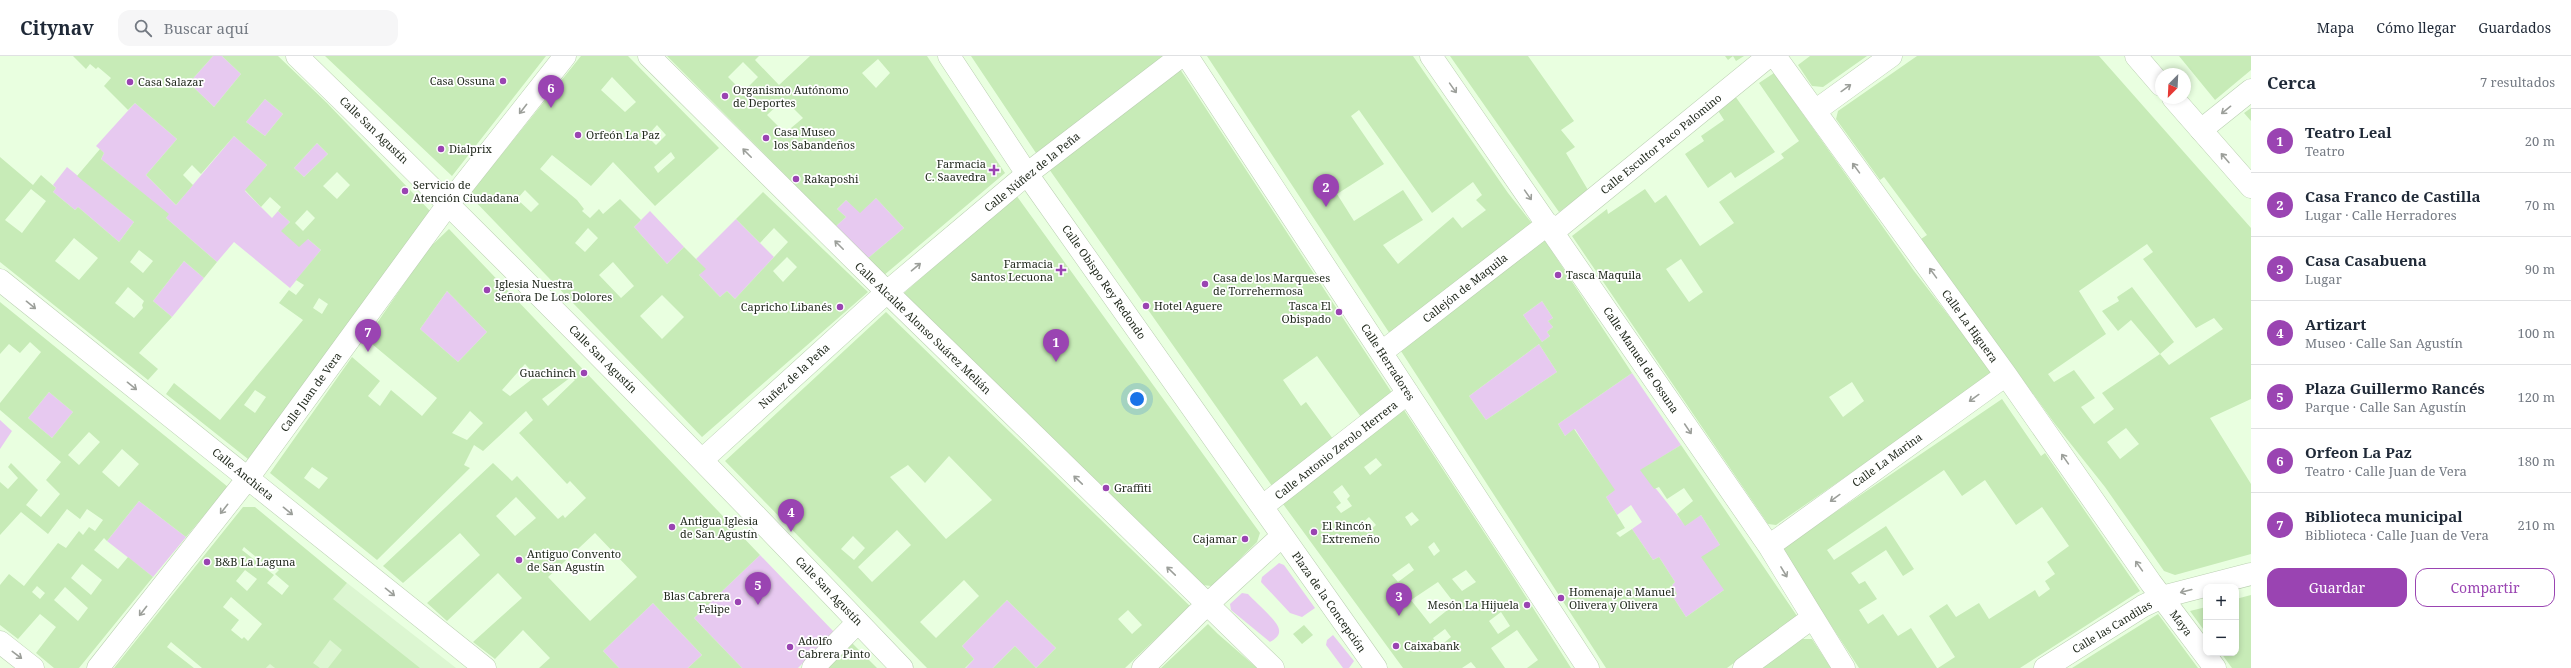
<!DOCTYPE html>
<html lang="es">
<meta charset="utf-8">
<style>
body{margin:0;font-family:"Noto Serif",serif;background:#f6f6f7;color:#1f2937}
.controls{position:absolute;right:12px;bottom:12px;display:grid;overflow:hidden;border-radius:8px;box-shadow:0 2px 6px #0003}
.controls button{width:36px;height:36px;display:grid;place-items:center;padding:0;border:0;border-bottom:1px solid #e0e1e3;background:#fff;color:#1f2937;font:20px sans-serif}
.compass{position:absolute;left:2155px;top:12px;width:36px;height:36px;border-radius:50%;background:#fff;box-shadow:0 2px 6px #0003;rotate:204deg}
.you{position:absolute;left:1137px;top:343px;width:14px;height:14px;margin:-10px;border:3px solid #fff;border-radius:50%;background:#1a73e8;box-shadow:0 0 0 6px #1a73e833}
.badge{display:grid;place-items:center;width:26px;height:26px;border-radius:50%;background:#9a44b2;color:#fff;font-size:13px;font-weight:700}
.pin{position:absolute;translate:-50% -33px;filter:drop-shadow(0 1px 2px #0008)}
.pin::after{content:'';position:absolute;top:21px;width:14px;height:12px;background:inherit;clip-path:polygon(0 0,100% 0,50% 100%)}
.list{margin:0;padding:0;list-style:none}
h2{display:flex;justify-content:space-between;align-items:center;height:52px;margin:0;padding:0 16px;font-size:17px}
h2 small{font-size:13px;font-weight:400;color:#747a83}
.list li{display:grid;grid-template-columns:26px 1fr auto;gap:12px;align-items:center;box-sizing:border-box;height:64px;padding:0 16px;border-top:1px solid #e0e1e3}
.list b{display:block;font-size:15px;white-space:nowrap}
.list p{margin:0;font-size:13px;white-space:nowrap;color:#747a83}
.list em{font-size:13px;font-style:normal;color:#747a83}
.actions{display:flex;gap:8px;padding:12px 16px}
.actions a{flex:1;padding:9px 0;border:1px solid #9a44b2;border-radius:12px;text-align:center;font-size:14px;color:#9a44b2}
.actions .main{background:#9a44b2;color:#fff}
.icon{flex:none;width:22px;height:22px;fill:none;stroke:currentColor;stroke-width:2;stroke-linecap:round;stroke-linejoin:round}
.map{position:relative;flex:none;width:2251px;height:612px;overflow:hidden}
header{display:flex;align-items:center;gap:24px;box-sizing:border-box;height:56px;padding:0 20px;background:#fff;border-bottom:1px solid #e0e1e3}
header strong{font-size:19px}
nav{display:flex;gap:22px;margin-inline-start:auto;font-size:14px}
.search{width:280px;height:36px;background:#f6f6f7;display:flex;align-items:center;gap:10px;box-sizing:border-box;padding:0 14px;border-radius:12px;color:#747a83;font-size:15px}
main{display:flex}
aside{flex:1;background:#fff}
.map>svg:first-child{display:block}
</style>
<header>
<strong>Citynav</strong>
<div class="search"><svg class="icon" aria-label="search" viewBox="0 0 24 24"><circle cx="10" cy="10" r="6"/><path d="M15 15l6 6"/></svg>Buscar aquí</div>
<nav><a>Mapa</a><a>Cómo llegar</a><a>Guardados</a></nav>
</header>
<main>
<div class="map">
<svg width="2251" height="612" viewBox="0 0 2251 612">
<rect width="100%" height="100%" fill="#e9ffe0"/>
<path fill="#dcf6d1" d="M347,527l109,85h-190z"/>
<path fill="#e7c9f0" d="M213,0h9l19,18 -27,33 -25,-24z
M265,43l18,15 -18,22 -19,-14z
M135,47l42,36 -31,36 30,30 58,-69 33,29 -22,26 27,27 6,-7 12,11 -8,9 26,8 13,11 -31,38 -56,-46 -17,20 -51,-44 2,-4 -67,-55 3,-6 -8,-7z
M317,87l11,11 -24,23 -10,-9z
M67,111l67,55 -15,20 -41,-35 -3,3 -22,-18 3,-4 -3,-3z
M876,142l28,30 -37,31 -31,-33 10,-9 -9,-8 9,-9 14,12z
M650,155l34,36 -17,17 -33,-37z
M736,163l38,38 -39,42 -8,-8 -7,6 -21,-22 6,-6 -9,-10z
M184,205l20,17 -32,39 -19,-16z
M447,235l40,41 -29,30 -38,-33z
M1542,245l11,17 -5,3 5,6 -6,5 3,4 -8,6 -19,-27z
M1539,288l18,28 -71,48 -17,-24z
M1632,317l49,72 -40,25 44,55 16,-10 19,30 4,45 -38,27 -13,-20 4,-3 -5,-9 3,-3 -16,-25 -6,3 -21,-31 10,-7 -11,-17 -14,10 -11,-18 8,-7 -39,-61 -10,7 -7,-12z
M49,336l24,20 -21,26 -24,-20z
M0,364l12,11 -12,18z
M139,445l47,36 -33,40 -46,-36z
M760,499l74,77 -36,36h-56l-48,-50z
M1279,507l5,2 31,43 -13,9 -12,-4 -29,-31 1,-5z
M1242,537l6,1c6,7 31,28 31,36 1,6 -4,9 -9,12l-39,-32 -1,-6z
M1007,544l49,48 -20,20 -21,-22 -22,22h-27l8,-9 -12,-13z
M653,547l49,52 -14,13h-69l-16,-17z
M1333,579l21,26 -5,7h-6l-17,-23 1,-5z"/>
<path fill="#c7ebb7" fill-rule="evenodd" d="M73,0h140l-24,27 25,24 27,-33 -19,-18h56l49,47 105,110 -184,246 -82,-65 8,-11 46,37 83,-100 -24,-17 10,-13 7,5 8,-10 -8,-5 25,-30 -13,-11 -9,8 -18,-16 9,-9 -12,-11 3,-4 -11,-10 -9,10 -16,-17 22,-25 -33,-29 -33,38 -9,-9 -9,10 10,10 -17,20 -30,-30 31,-36 -42,-36 -7,7 -24,-24 7,-8 -13,-11 -2,2 -6,-5 -4,5zM265,43l18,15 -18,22 -19,-14zM317,87l11,11 -24,23 -10,-9zM337,116l13,13 -13,14 -14,-13zM307,154l8,8 -12,13 -8,-8zM319,242l9,6 -6,10 -9,-6zM255,334l11,7 -11,16 -11,-8z
M325,0h221l-94,120z
M581,0h47l91,92 -64,58 -42,-44 -22,24 -39,-31 -12,14 37,31 7,9 -2,2 8,7 9,-9 4,5 17,-15 21,21 -7,7 33,37 17,-17 22,22 -7,6 21,22 7,-6 8,8 53,-57 -14,-14 -14,15 -24,-24 27,-27 105,100 -166,145 -233,-242zM612,21l24,25 -11,10 -24,-22zM657,69l9,10 -10,10 -9,-9zM671,96l4,6 -17,15 -4,-6zM525,134l14,14 -8,8 -14,-13zM588,172l10,10 -13,14 -10,-9zM787,201l10,10 -14,15 -10,-11zM613,206l21,24 -13,12 -22,-23zM662,239l22,22 -22,22 -22,-23z
M667,0h92l-4,4 24,25 31,-29h117l78,117 -122,103 -16,-17 37,-31 -28,-30 -16,15 -14,-13 -9,9 9,8 -10,9zM878,3l12,14 -14,15 -14,-15zM743,6l15,15 -15,15 -15,-15zM784,43l19,19 -18,15 -18,-18z
M971,0h196l-131,97z
M1207,0h206l95,137 27,34 -143,110zM1359,54l73,103 41,-31 9,13 -6,5 10,10 -24,18 -9,-11 -55,47 -15,-19 40,-25 -20,-30 -49,31 -17,-27 47,-30 -33,-48z
M1450,0h78l46,65 -13,9 14,17 -9,6 22,37 -29,22z
M1725,0h19l-8,5 -3,-5 -5,4z
M1810,0h57l-44,31 -11,-1 -14,-21z
M1917,0h182l152,172v171l-41,19 41,66v70l-76,21 -11,-4 -59,-84 -50,-63 -134,-185 6,-4 -43,-58 -4,3 -44,-61 2,-8zM2147,188l6,8 -10,7 53,69 18,-10 9,11 -54,36 -9,-11 -58,39 12,16 -20,15 -13,-17 14,-9 -21,-28 -20,12 -6,-8 58,-40 -27,-43zM2126,372l13,16 -19,15 -13,-17z
M2179,0h72v14l-36,30z
M1180,13l212,324 -31,24 -44,-61 -34,24 18,26 5,-4 27,37 -61,47 -223,-317z
M1774,17l140,198 80,103 -218,151 -8,-1 -196,-288 35,-27 1,5 37,-25 10,14 11,-8 34,51 34,-23 -15,-21 65,-44 -3,-4 18,-13 -40,-58zM1681,203l22,33 -14,10 -23,-33zM1852,326l12,19 -21,16 -14,-20z
M1735,40l40,56 -40,26 -4,-6 -23,16 -23,-34 19,-13 -3,-5 23,-16 -7,-11z
M2251,52v13l-7,-8z
M100,93l4,4 -3,6 68,55 -3,4 51,44 -13,16 -20,-17 -31,40 19,16 -33,36 19,16 -10,11 -148,-118v-105l33,28 8,-10 15,13 -3,4 22,18 3,-3 41,35 15,-20 -57,-46zM31,133l15,12 -24,32 -17,-13zM74,182l24,20 -19,22 -24,-19zM139,194l14,11 -10,12 -13,-11zM128,231l16,14 -2,4 1,3 -9,10 -19,-15z
M1016,139l244,338 -3,9 -45,44 -11,-1 -297,-292z
M449,173l311,326 -66,63 48,50h-54l14,-13 -49,-52 -50,48 16,17h-80l11,-10 -27,-28 -28,29 -22,-17 49,-44 -24,-25 -51,48 -20,-18 53,-48 -20,-22 -57,50 -20,-17 110,-103 19,18 5,-5 41,43 5,-4 2,3 21,-20 -16,-17 -3,3 -48,-51 14,-13 -7,-9 -43,40 -9,-6 -10,20 6,3 -93,92 -107,-87 82,-116 28,24 -12,15 12,10 11,-16 31,26 15,-18 -71,-59 62,-90zM447,235l40,41 -29,30 -38,-33zM525,308l11,12 -26,20 -8,-6zM571,321l4,3 -27,26 -6,-7zM470,355l13,12 -16,17 -15,-7zM312,411l16,11 -9,11 -15,-11zM516,441l20,21 -21,18 -19,-20zM595,477l42,44 -47,44 -42,-44z
M1542,180l90,137 -74,51 7,12 9,-7 41,61 -9,7 19,31 -9,5 4,4 12,-8 21,31 6,-3 16,25 -3,3 5,9 -4,3 13,20 38,-27 -23,-33 19,-12 -19,-30 -16,11 -8,-12 16,-13 -9,-13 -17,11 -8,-12 -5,2 -14,-19 41,-25 116,171 -70,52h-121l-207,-320zM1542,245l11,17 -5,3 5,6 -6,5 3,4 -8,6 -19,-27zM1539,288l18,28 -71,48 -17,-24z
M2132,231l42,55 -14,12 -29,-34 -13,11 -16,-20 17,-10 -2,-4z
M0,246l228,185 -42,50 -47,-36 -32,40 -3,-3 -10,12 24,19 10,-12 25,20 -74,91h-25l-18,-15 20,-26 -16,-13 -22,25 -18,-14v-40l9,-11 15,12 34,-43 8,5 13,-17 4,4 6,-8 6,4 8,-11 -16,-11 -7,10 -13,-10 -19,25 -27,-22 -21,23v-53l8,7 10,-11 -10,-11 3,-4 27,27 -12,15 15,12 19,-23 -14,-14 15,-18 -61,-52v-7l41,-51 -11,-10 -10,11 -11,-9 -9,10zM49,336l24,20 -21,26 -24,-20zM89,376l11,10 -21,23 -11,-10zM122,393l17,15 -20,23 -17,-15zM82,508l20,16 -11,15 -20,-17zM37,530l8,7 -5,6 -8,-7zM65,531l23,21 -10,13 -24,-21z
M886,256l304,294 -65,62h-132l22,-22 21,22 20,-20 -49,-48 -45,46 12,13 -9,9h-38l-202,-207zM949,400l43,44 -46,39 -56,-62 18,-12 17,18zM897,474l14,15 -39,37 -14,-15zM853,480l12,12 -11,12 -13,-11zM964,524l15,16 -43,42 -16,-16zM1128,554l14,15 -10,9 -14,-15z
M2002,343l39,57 4,-3 95,138 -120,77h-82l17,-11 -26,-41 18,-12 9,13 23,-14 10,16 46,-29 4,7 11,-8 -5,-8 10,-7 -8,-12 22,-16 -27,-39 -26,18 -31,-45 -23,16 -18,-26 -117,80 7,10 52,-34 28,43 -11,7 -17,-26 -35,23 8,11 6,-3 12,18 -18,11 9,14 15,-10 15,22 13,-8 26,40h-78l-78,-119z
M1404,354l110,168 57,90h-44l11,-8 -21,-30 -26,18 14,20h-29l-5,-6 -9,6h-59l-120,-164zM1376,402l6,7 -12,10 -6,-8zM1342,429l8,11 -3,3 5,7 -11,7 -5,-6 5,-4 -8,-11zM1412,456l7,8 -8,6 -6,-9zM1369,461l7,8 -9,8 -7,-8zM1434,486l6,9 -6,5 -6,-9zM1409,507l5,7 -16,12 -6,-7zM1466,514l10,12 -14,9 -10,-12zM1438,526l17,22 -25,20 -19,-24zM1501,556l9,14 -12,8 -9,-13zM1445,573l6,8 -12,10 -6,-9z
M243,451h12l92,76 -14,16 87,69h-92l14,-18 -12,-10 -17,23 7,5h-45l-5,-4 -4,4h-64l-31,-26 -4,5 27,21h-80zM244,491l18,15 3,-3 14,11 -4,4 14,12 -7,9 -15,-12 7,-8 -32,-25zM245,514l12,9 -10,12 -11,-10zM231,541l31,27 -14,17 -4,-4 -2,2 -11,-9 8,-10 -16,-13z
M2251,539v73h-19l-11,-15h15v-54z
M2206,551v26l-16,-22z
M2158,558l40,54h-126l30,-19z
M1208,568l10,10 39,34h-96z
M1304,569l9,10 -11,9 -9,-10z
M1802,583h10l19,29h-69z
M852,587l25,25h-49z"/>
<g fill="none" stroke-linecap="round" stroke-linejoin="round">
<g stroke="#bbd0b2" stroke-width="23">
<path id="street" d="M297,0c206,200 407,404 605,612
M649,0l238,236 386,376
M949,0l78,118 349,494
M1187,0l401,612
M1431,0l338,490 75,122
M1775,0l231,319 145,208 64,85
M1815,55l76,-55
M2201,74l50,-40
M1553,176l216,-176
M0,224l485,388
M1382,296l166,-128
M702,404l185,-168 140,-118 154,-118
M1263,450l145,-113
M1769,490l237,-171
M0,586l33,26
M98,612l150,-190 201,-275 116,-147
M813,612l45,-46
M1143,612l54,-54 85,-78
M1744,612l68,-50
M2045,612l98,-62 19,-9 89,-23"/>
</g>
<g stroke="#bbd0b2" stroke-width="23">
<path id="secondary" d="M2136,0l25,29
M2173,42l78,89"/>
</g>
<use href="#street" stroke="#fff" stroke-width="22"/>
<use href="#secondary" stroke="#fff" stroke-width="22"/>
</g>
<defs><path id="oneway-shaft" d="M-6 0H5M1.5-3L5.5 0L1.5 3" fill="none" stroke-width="1.6" stroke-linecap="round" stroke-linejoin="round"/></defs>
<g stroke="#9c9f9a">
<use href="#oneway-shaft" transform="translate(1453 32) rotate(55)"/>
<use href="#oneway-shaft" transform="translate(1846 32) rotate(-36)"/>
<use href="#oneway-shaft" transform="translate(523 53) rotate(128)"/>
<use href="#oneway-shaft" transform="translate(2226 54) rotate(141)"/>
<use href="#oneway-shaft" transform="translate(747 97) rotate(-135)"/>
<use href="#oneway-shaft" transform="translate(2225 102) rotate(-131)"/>
<use href="#oneway-shaft" transform="translate(1856 112) rotate(-126)"/>
<use href="#oneway-shaft" transform="translate(1528 139) rotate(55)"/>
<use href="#oneway-shaft" transform="translate(839 189) rotate(-135)"/>
<use href="#oneway-shaft" transform="translate(916 211) rotate(-40)"/>
<use href="#oneway-shaft" transform="translate(1933 217) rotate(-126)"/>
<use href="#oneway-shaft" transform="translate(31 249) rotate(39)"/>
<use href="#oneway-shaft" transform="translate(132 330) rotate(39)"/>
<use href="#oneway-shaft" transform="translate(1974 342) rotate(144)"/>
<use href="#oneway-shaft" transform="translate(1688 373) rotate(56)"/>
<use href="#oneway-shaft" transform="translate(2065 403) rotate(-125)"/>
<use href="#oneway-shaft" transform="translate(1078 424) rotate(-136)"/>
<use href="#oneway-shaft" transform="translate(1835 442) rotate(144)"/>
<use href="#oneway-shaft" transform="translate(224 453) rotate(128)"/>
<use href="#oneway-shaft" transform="translate(288 455) rotate(39)"/>
<use href="#oneway-shaft" transform="translate(2139 510) rotate(-125)"/>
<use href="#oneway-shaft" transform="translate(1171 515) rotate(-136)"/>
<use href="#oneway-shaft" transform="translate(1784 516) rotate(59)"/>
<use href="#oneway-shaft" transform="translate(2186 535) rotate(165)"/>
<use href="#oneway-shaft" transform="translate(390 536) rotate(39)"/>
<use href="#oneway-shaft" transform="translate(143 555) rotate(128)"/>
<use href="#oneway-shaft" transform="translate(17 599) rotate(37)"/>
</g>
<g fill="#9a44b2" stroke="#fff" stroke-width="1.5">
<circle cx="503" cy="25" r="4"/>
<circle cx="130" cy="26" r="4"/>
<circle cx="725" cy="40" r="4"/>
<circle cx="578" cy="79" r="4"/>
<circle cx="766" cy="82" r="4"/>
<circle cx="441" cy="93" r="4"/>
<path d="M992 108h4v4h4v4h-4v4h-4v-4h-4v-4h4z"/>
<circle cx="796" cy="123" r="4"/>
<circle cx="405" cy="135" r="4"/>
<path d="M1059 208h4v4h4v4h-4v4h-4v-4h-4v-4h4z"/>
<circle cx="1558" cy="219" r="4"/>
<circle cx="1205" cy="228" r="4"/>
<circle cx="487" cy="234" r="4"/>
<circle cx="1146" cy="250" r="4"/>
<circle cx="840" cy="251" r="4"/>
<circle cx="1339" cy="256" r="4"/>
<circle cx="584" cy="317" r="4"/>
<circle cx="1106" cy="432" r="4"/>
<circle cx="672" cy="471" r="4"/>
<circle cx="1314" cy="476" r="4"/>
<circle cx="1245" cy="483" r="4"/>
<circle cx="519" cy="504" r="4"/>
<circle cx="207" cy="506" r="4"/>
<circle cx="1561" cy="542" r="4"/>
<circle cx="738" cy="546" r="4"/>
<circle cx="1527" cy="549" r="4"/>
<circle cx="1396" cy="590" r="4"/>
<circle cx="790" cy="591" r="4"/>
</g>
<g text-anchor="middle" stroke-width="3.5" stroke-linejoin="round" paint-order="stroke">
<g font-size="11" fill="#222a1e" stroke="#fff" text-anchor="start">
<text x="495" y="29" text-anchor="end">Casa Ossuna</text>
<text x="138" y="30">Casa Salazar</text>
<text x="733" y="38">Organismo Autónomo<tspan x="733" dy="13">de Deportes</tspan></text>
<text x="774" y="80">Casa Museo<tspan x="774" dy="13">los Sabandeños</tspan></text>
<text x="586" y="83">Orfeón La Paz</text>
<text x="449" y="97">Dialprix</text>
<text x="986" y="112" text-anchor="end">Farmacia<tspan x="986" dy="13">C. Saavedra</tspan></text>
<text x="804" y="127">Rakaposhi</text>
<text x="413" y="133">Servicio de<tspan x="413" dy="13">Atención Ciudadana</tspan></text>
<text x="1053" y="212" text-anchor="end">Farmacia<tspan x="1053" dy="13">Santos Lecuona</tspan></text>
<text x="1566" y="223">Tasca Maquila</text>
<text x="1213" y="226">Casa de los Marqueses<tspan x="1213" dy="13">de Torrehermosa</tspan></text>
<text x="495" y="232">Iglesia Nuestra<tspan x="495" dy="13">Señora De Los Dolores</tspan></text>
<text x="1154" y="254">Hotel Aguere</text>
<text x="1331" y="254" text-anchor="end">Tasca El<tspan x="1331" dy="13">Obispado</tspan></text>
<text x="832" y="255" text-anchor="end">Capricho Libanés</text>
<text x="576" y="321" text-anchor="end">Guachinch</text>
<text x="1114" y="436">Graffiti</text>
<text x="680" y="469">Antigua Iglesia<tspan x="680" dy="13">de San Agustín</tspan></text>
<text x="1322" y="474">El Rincón<tspan x="1322" dy="13">Extremeño</tspan></text>
<text x="1237" y="487" text-anchor="end">Cajamar</text>
<text x="527" y="502">Antiguo Convento<tspan x="527" dy="13">de San Agustín</tspan></text>
<text x="215" y="510">B&amp;B La Laguna</text>
<text x="1569" y="540">Homenaje a Manuel<tspan x="1569" dy="13">Olivera y Olivera</tspan></text>
<text x="730" y="544" text-anchor="end">Blas Cabrera<tspan x="730" dy="13">Felipe</tspan></text>
<text x="1519" y="553" text-anchor="end">Mesón La Hijuela</text>
<text x="798" y="589">Adolfo<tspan x="798" dy="13">Cabrera Pinto</tspan></text>
<text x="1404" y="594">Caixabank</text>
</g>
<g font-size="11" fill="#222a1e" stroke="#fff">
<text transform="translate(374 74) rotate(44)" y="4">Calle San Agustín</text>
<text transform="translate(1661 88) rotate(-39)" y="4">Calle Escultor Paco Palomino</text>
<text transform="translate(1032 116) rotate(-39)" y="4">Calle Núñez de la Peña</text>
<text transform="translate(1104 226) rotate(55)" y="4">Calle Obispo Rey Redondo</text>
<text transform="translate(1465 232) rotate(-38)" y="4">Callejón de Maquila</text>
<text transform="translate(1970 270) rotate(54)" y="4">Calle La Higuera</text>
<text transform="translate(923 272) rotate(44)" y="4">Calle Alcalde Alonso Suárez Melián</text>
<text transform="translate(603 303) rotate(45)" y="4">Calle San Agustín</text>
<text transform="translate(1641 304) rotate(56)" y="4">Calle Manuel de Ossuna</text>
<text transform="translate(1388 306) rotate(57)" y="4">Calle Herradores</text>
<text transform="translate(794 320) rotate(-42)" y="4">Nuñez de la Peña</text>
<text transform="translate(311 336) rotate(-54)" y="4">Calle Juan de Vera</text>
<text transform="translate(1336 394) rotate(-38)" y="4">Calle Antonio Zerolo Herrera</text>
<text transform="translate(1887 404) rotate(-36)" y="4">Calle La Marina</text>
<text transform="translate(243 418) rotate(39)" y="4">Calle Anchieta</text>
<text transform="translate(829 535) rotate(46)" y="4">Calle San Agustín</text>
<text transform="translate(1329 546) rotate(55)" y="4">Plaza de la Concepción</text>
<text transform="translate(2181 567) rotate(53)" y="4">Maya</text>
<text transform="translate(2112 571) rotate(-31)" y="4">Calle las Candilas</text>
</g>
</g>
</svg>
<div class="controls">
<button>+</button>
<button>−</button>
</div>
<svg class="compass" viewBox="-18 -18 36 36"><path d="M0-13l5 13h-10z" fill="#e53935"/><path d="M0 13l5-13h-10z" fill="#747a83"/></svg>
<div class="you"></div>
<div class="pin badge" style="left:1056px;top:306px">1</div>
<div class="pin badge" style="left:1326px;top:151px">2</div>
<div class="pin badge" style="left:1399px;top:560px">3</div>
<div class="pin badge" style="left:791px;top:476px">4</div>
<div class="pin badge" style="left:758px;top:549px">5</div>
<div class="pin badge" style="left:551px;top:52px">6</div>
<div class="pin badge" style="left:368px;top:296px">7</div>
</div>
<aside>
<h2>Cerca<small>7 resultados</small></h2>
<ul class="list">
<li><span class="badge">1</span><div><b>Teatro Leal</b><p>Teatro</p></div><em>20 m</em></li>
<li><span class="badge">2</span><div><b>Casa Franco de Castilla</b><p>Lugar · Calle Herradores</p></div><em>70 m</em></li>
<li><span class="badge">3</span><div><b>Casa Casabuena</b><p>Lugar</p></div><em>90 m</em></li>
<li><span class="badge">4</span><div><b>Artizart</b><p>Museo · Calle San Agustín</p></div><em>100 m</em></li>
<li><span class="badge">5</span><div><b>Plaza Guillermo Rancés</b><p>Parque · Calle San Agustín</p></div><em>120 m</em></li>
<li><span class="badge">6</span><div><b>Orfeon La Paz</b><p>Teatro · Calle Juan de Vera</p></div><em>180 m</em></li>
<li><span class="badge">7</span><div><b>Biblioteca municipal</b><p>Biblioteca · Calle Juan de Vera</p></div><em>210 m</em></li>
</ul>
<div class="actions"><a class="main">Guardar</a><a>Compartir</a></div>
</aside>
</main>
